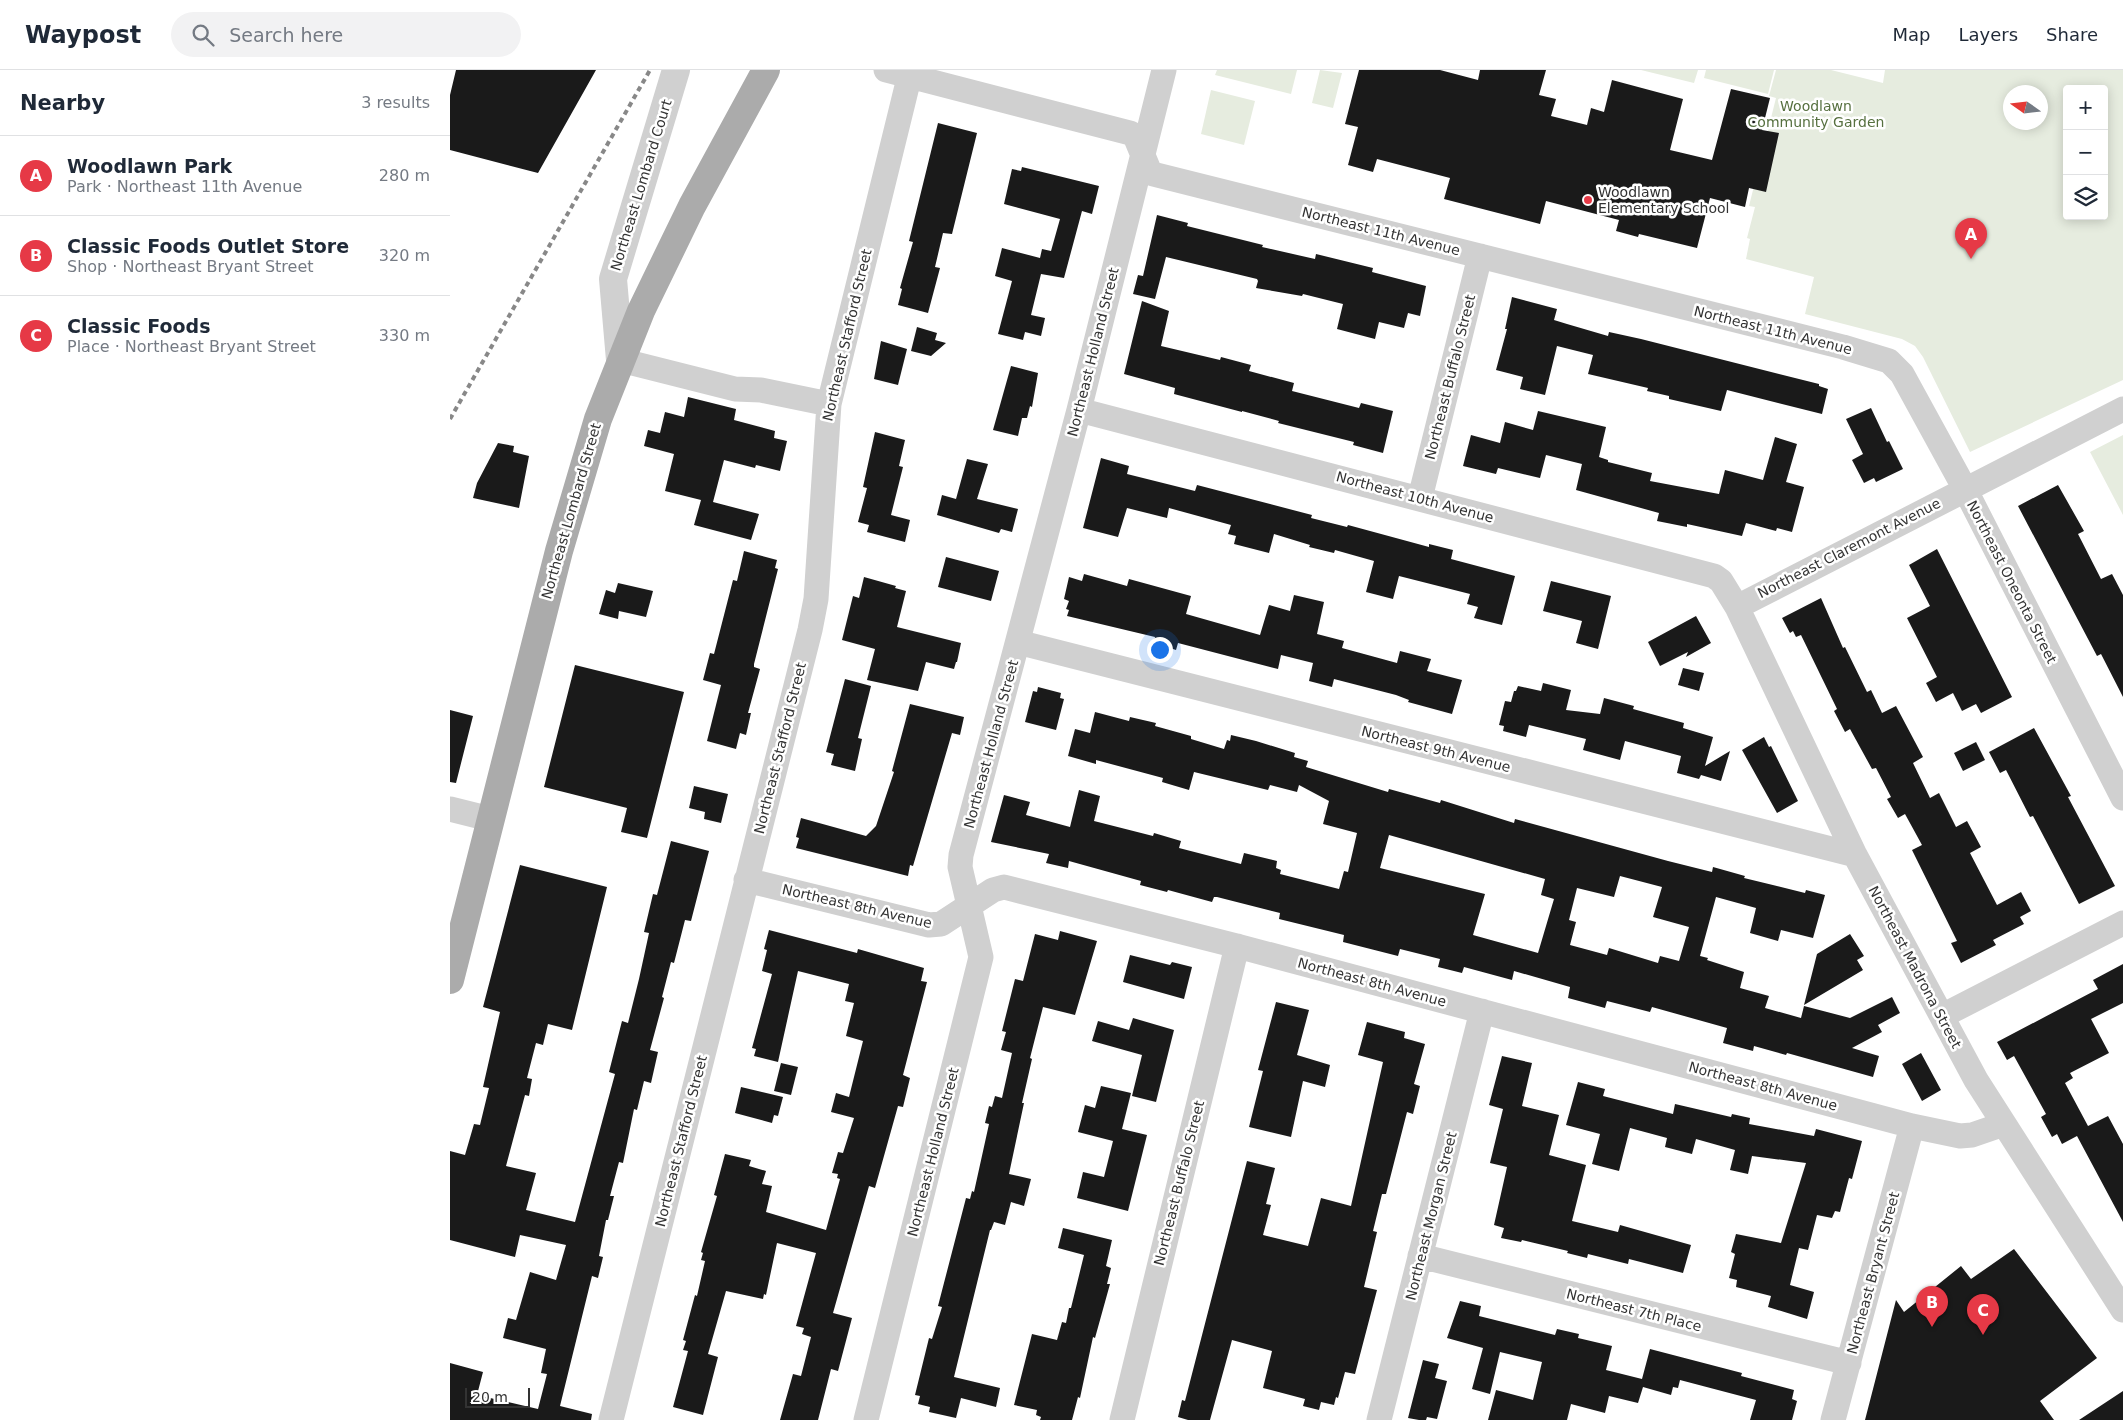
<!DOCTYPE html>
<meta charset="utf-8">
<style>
body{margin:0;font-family:"DejaVu Sans",sans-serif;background:#f2f2f3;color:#1f2937}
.controls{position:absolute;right:15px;top:15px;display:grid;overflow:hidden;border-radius:5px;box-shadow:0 2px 12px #0003}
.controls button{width:45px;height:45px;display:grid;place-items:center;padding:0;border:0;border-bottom:1px solid #e0e1e3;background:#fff;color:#1f2937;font:25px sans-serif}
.compass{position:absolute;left:1553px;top:15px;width:45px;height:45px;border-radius:50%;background:#fff;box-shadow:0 2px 12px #0003;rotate:284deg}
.scale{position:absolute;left:15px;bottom:12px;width:65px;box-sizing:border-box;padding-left:5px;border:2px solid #333;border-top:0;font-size:14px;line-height:18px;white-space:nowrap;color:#333;-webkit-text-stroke:4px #fff;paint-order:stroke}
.you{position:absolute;left:709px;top:579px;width:18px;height:18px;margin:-12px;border:4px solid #fff;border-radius:50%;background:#1a73e8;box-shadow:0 0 0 8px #1a73e833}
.badge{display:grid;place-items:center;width:32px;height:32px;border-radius:50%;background:#e63946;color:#fff;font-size:16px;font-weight:700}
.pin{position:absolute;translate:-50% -41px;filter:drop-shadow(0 1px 2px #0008)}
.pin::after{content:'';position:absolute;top:26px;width:18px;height:15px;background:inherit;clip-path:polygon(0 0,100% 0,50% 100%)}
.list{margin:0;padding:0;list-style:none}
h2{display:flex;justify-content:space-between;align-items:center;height:65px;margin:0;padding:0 20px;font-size:21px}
h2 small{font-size:16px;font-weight:400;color:#747a83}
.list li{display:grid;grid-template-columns:32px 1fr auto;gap:15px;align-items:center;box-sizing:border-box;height:80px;padding:0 20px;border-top:1px solid #e0e1e3}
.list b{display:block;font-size:19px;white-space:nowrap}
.list p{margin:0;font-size:16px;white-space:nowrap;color:#747a83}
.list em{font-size:16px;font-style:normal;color:#747a83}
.icon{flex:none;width:28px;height:28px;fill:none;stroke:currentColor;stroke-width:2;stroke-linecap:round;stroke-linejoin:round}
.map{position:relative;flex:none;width:1673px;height:1350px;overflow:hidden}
header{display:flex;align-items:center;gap:30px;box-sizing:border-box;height:70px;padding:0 25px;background:#fff;border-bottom:1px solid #e0e1e3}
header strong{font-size:24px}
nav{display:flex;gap:28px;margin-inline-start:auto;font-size:18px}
.search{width:350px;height:45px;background:#f2f2f3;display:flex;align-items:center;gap:12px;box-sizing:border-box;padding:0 18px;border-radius:28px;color:#747a83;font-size:19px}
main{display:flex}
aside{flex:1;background:#fff}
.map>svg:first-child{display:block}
</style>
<header>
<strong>Waypost</strong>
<div class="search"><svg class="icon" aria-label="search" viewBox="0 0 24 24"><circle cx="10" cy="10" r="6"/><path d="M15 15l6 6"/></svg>Search here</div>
<nav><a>Map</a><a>Layers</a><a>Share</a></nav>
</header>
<main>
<aside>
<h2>Nearby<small>3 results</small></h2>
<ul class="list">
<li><span class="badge">A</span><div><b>Woodlawn Park</b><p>Park · Northeast 11th Avenue</p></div><em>280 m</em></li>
<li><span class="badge">B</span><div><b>Classic Foods Outlet Store</b><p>Shop · Northeast Bryant Street</p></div><em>320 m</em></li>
<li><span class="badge">C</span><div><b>Classic Foods</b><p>Place · Northeast Bryant Street</p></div><em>330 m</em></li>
</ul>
</aside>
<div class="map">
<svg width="1673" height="1350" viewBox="0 0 1673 1350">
<rect width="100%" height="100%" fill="#fff"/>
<path fill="#e6ecdf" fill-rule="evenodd" d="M767,0h80l-6,24 -76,-19z
M870,0l22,3 -9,35 -21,-5z
M1191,0h57l-4,13z
M1256,0h68l-6,24 -64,-16z
M1326,0h55l52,13 2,-13h238v310l-153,72 -47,-95 -8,-11 -13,-7 -97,-25 9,-37 -68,-18 4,-20 -3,-1 8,-31 -6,-1 27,-108 -7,-2zM1617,19h37v127h-37zM1560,22h30v30h-30z
M761,20l44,11 -11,44 -43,-11z
M1673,365v80l-33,-63z"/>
<path fill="#1a1a1a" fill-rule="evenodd" d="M6,0h140l-58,103 -88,-23v-55z
M909,0h81l38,10 2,-10h66l-7,25 17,4 -5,17 36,9 4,-17 13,4 8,-32 71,19 -13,51 42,10 19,-71 39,9 -8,32 17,3 -13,59 -17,-4 -4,19 -35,-9 -13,50 -58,-14 -1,3 -22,-6 3,-11 -73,-19 -6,23 -96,-25 6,-21 -73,-19 -4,13 -25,-7 10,-38 -13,-3z
M488,53l39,10 -25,101 -9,-1 -8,34 5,1 -12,45 -30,-8 4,-16 -2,-1 13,-46 -4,-1z
M572,97l77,19 -7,28 -10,-3 -18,67 -23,-4 -10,41 14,3 -4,18 -16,-4 -2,8 -25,-6 14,-53 -17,-5 7,-28 38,10 2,-9 9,2 9,-32 -56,-15 8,-35 9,2z
M707,145l31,8 -1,3 76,19 -1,2 53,12 1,-5 57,14 -1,4 54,14 -6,30 -12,-3 -4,15 -25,-6 -4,17 -38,-10 6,-25 -40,-10 -1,2 -46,-8 2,-7 -1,-2 -91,-22 -11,42 -22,-5 5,-19 5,1z
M1062,227l45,12 -3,11 13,4 41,12 1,-4 32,7 178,45v2l9,3 -6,25 -95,-24 -6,21 -52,-12v-3l-22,-5 1,-3 -60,-14 5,-19 -36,-9 -12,49 -25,-6 3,-12 -27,-7 11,-41h-2z
M692,231l27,10 -8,35 59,14 1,-3 30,8 -2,6 45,12 -2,8 67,17 2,-5 32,8 -10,42 -30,-8 1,-3 -76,-19 1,-2 -37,-10v1l-68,-18 1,-6 -51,-14z
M467,257l20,6 -2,7 11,3 -15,13 -20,-5z
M431,271l26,8 -9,36 -24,-6z
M561,296l27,7 -6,34 -2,-1 -3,12h-5l-4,18 -25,-6z
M238,327l48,12 -2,11 41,11 -1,7 13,3 -7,30 -24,-6 -1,3 -31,-8 -11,42 46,12 -8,26 -57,-15 7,-25 -36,-9 9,-37 -30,-8 4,-16 12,3 5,-21 19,5z
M1421,338l16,34 2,-1 14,28 -27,13 -2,-4 -10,5 -12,-23 11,-6 -17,-35z
M1088,341l68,16 -7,30 9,3v2l44,11 -2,8 69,13 6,-24 38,10 12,-43 22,7 -11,38 18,5 -12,45 -15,-4 -1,3 -30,-8 -4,13 -55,-12v3l-30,-6 2,-8 -83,-23 6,-26 -36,-9 -6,23 -42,-10 -2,6 -33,-8 8,-31 29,8 5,-21 28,8z
M425,362l30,8 -6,26 4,1 -12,48 19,5 -5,22 -38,-10 2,-7 -11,-3 9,-34 -4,-1z
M48,373l16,3 -1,6 16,4 -10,52 -46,-10 4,-15z
M651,388l28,8 -2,8 68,17 2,-6 115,30 -1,3 36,9 1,-2 81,22v-3l24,6 -2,9 64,17 -13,49 -28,-7 4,-11 -11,-3 3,-10 -71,-18 -6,23 -27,-7 8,-31 -39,-11 -1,3 -25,-6 1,-2 -36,-11 -5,19 -35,-9 2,-8 -8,-2 3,-9 -62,-17 -2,10 -40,-10 -9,29 -35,-9z
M517,389l21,5 -11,35 41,10 -6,23 -11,-3 -2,4 -62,-18 5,-20 14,4z
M1608,415l26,46 -6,3 23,45 11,-5 11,21v102l-22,-43 -4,2 -79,-150z
M1487,479l75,148 -31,16 -5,-9 -14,7 -9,-18 -17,9 -10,-19 11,-6 -30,-59 23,-12 -21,-41z
M294,481l33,9 -2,8 3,1 -24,95v3l6,2 -12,44h3l-5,22 -6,-2 -4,16 -29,-8 14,-56 -18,-5 7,-27 4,1 19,-74 4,1z
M496,487l53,14 -8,30 -53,-14z
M634,504l43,12 2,-7 62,17 -5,18 74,21 9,-30 21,6 4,-16 30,7 -7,32 27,7 -2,7 55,15 3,-12 31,8 -4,12 35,9 -10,34 -44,-12 1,-2 -13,-5 -62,-16 -2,8 -23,-6 4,-18 -32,-8 -3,14 -100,-26 -2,7 -22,-7 1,-6 -88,-21 2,-6 -3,-1 3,-8 -5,-2 5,-22 13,4z
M414,507l32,9 -1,2 11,3 -9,36 64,16 -4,19h-1l-2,7 -28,-7 -8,29 -51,-11 8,-31 -33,-9 11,-44 6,2z
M1101,511l60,15 -13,53 -22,-6 6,-22 -39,-10z
M168,513l35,8 -7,26 -27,-6 -1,8 -19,-5 7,-24 9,3z
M1371,528l22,50 2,-1 22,45 4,-2 11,23 14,-7 27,51 -10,6 17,35 9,-5 17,34 11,-6 14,26 -11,6 27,52 24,-13 10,19 -11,6 4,7 -31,16 3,5 -35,18 -10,-20 6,-2 -45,-91 10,-5 -17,-31 -7,4 -11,-19 4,-2 -15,-29 -4,1 -22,-40 -5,3 -11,-21 3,-2 -36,-74 -5,2 -3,-6 -3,2 -8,-15z
M1246,546l15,27 -25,14 2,-5 -28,14 -12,-24z
M125,595l109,27 -37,146 -26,-6 6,-24 -83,-21z
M1233,598l21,5 -5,18 -21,-6z
M395,609l26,7 -13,52 4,1 -7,32 -24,-6 3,-11 -8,-2z
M1093,613l28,7 -5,20 34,4 4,-16 30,8 -1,3 51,14 -1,5 30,9 -8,29 25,-15 -9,30 -20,-6 -2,4 -22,-6 4,-17 -56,-15 -5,19 -37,-10 3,-11 -57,-14 -3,12 -23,-6 1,-5 -5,-1 6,-24 6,1 3,-11h2l2,-5 23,5z
M588,617l23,6 -1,5 4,1 -8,31 -31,-8 8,-31 4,1z
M460,634l54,13 -4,18 -8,-2 -39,133 -3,-1 -2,11 -112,-28 3,-10 -3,-1 5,-19 65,18 10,-10 18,-54 -2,-1z
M0,640l23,6 -17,67 -6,-1z
M645,642l34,9 1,-4 26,6 -1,3 36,10v3l33,10 3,-9 3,1 1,-6 25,6 39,12 -1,4 14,4 -2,6 82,25 1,-3 51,14 1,-3 73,23 1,-4 153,42 44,11 1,-5 32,9 -1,2 61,15 1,-3 19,5 -12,43 -32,-8 -3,11 -28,-8 6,-25 -40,-11 -16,59 8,2 -1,2 37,12 -4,16 29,8 -4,12 36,10 3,-12 46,12 42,-21 8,16 -22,12 4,7 -30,16 27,8 -6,21 -86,-24 -1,2 -32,-9 -1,5 -30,-8 4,-15 -75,-21 -2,5 -43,-11 -2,7 -37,-10 2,-11 -56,-16 -2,9 -48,-13 -2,6 -24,-6 2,-8 -40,-10 -2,7 -55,-14 1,-7 -65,-16 1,-6 -63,-16h-3l-2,5 -44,-12 -1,2 -27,-7 1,-4 -72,-20 -1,7 -22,-5 3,-9 -58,-12 13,-47 26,7 -4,13 44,12 9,-37 21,6 -6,25 59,15 1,-3 27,8 -2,7 62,16 3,-11 33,8 -1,7 5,2 -1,4 59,15 5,-18 4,1 9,-39 -34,-9 6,-23 -30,-16 -2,7 -27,-7 -2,5 -74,-18 -5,18 -27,-8 1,-4 -67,-18v4l-28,-8 7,-27 15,4zM939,765l156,44 -4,16 13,4 -16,54 -65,-18 12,-41 -105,-26zM1170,806l42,11 -9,30 36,10 -10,34 -19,-5 -2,7 -49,-15 -2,7 -37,-10 6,-23 -7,-2 8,-32 37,9z
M1584,658l37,68 -3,1 47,89 -36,18 -46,-88 -3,1 -24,-47 -6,3 -11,-21z
M1314,667l5,10 2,-1 27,55 -21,12 -35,-63z
M1526,672l9,18 -22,11 -9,-18z
M244,716l34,8 -7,29 -17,-4 1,-7 -16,-4z
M221,771l38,10 -18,70 -6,-1 -11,43 -3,-1 -9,35 2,1 -14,52 8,2 -7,31 -7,-2 -7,29 -3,-1 -11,54 -4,-1 -9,34h4l-6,24h-2l-7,36 4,1 -5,21 -6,-2 -32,130 32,8 -1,6h-141v-57l33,9 -6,23 61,14 9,-35 -6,-1 5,-24 -43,-11 5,-20 8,2 14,-48 26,8 10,-35 -46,-10 -5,22 -65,-17v-89l15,4 9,-31 6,1 9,-37 -6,-1 17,-75 -17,-5 37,-142 87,22 -35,143 -24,-6 -5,21 -7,-2 -9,35 5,1 -3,17 -4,-1 -19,71 30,7 -10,37 49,12 40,-148 -6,-2 13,-51 6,2 11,-44 10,-46 -5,-1 9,-38 4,1z
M319,860l88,23 1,-4 66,19 -3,13 6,1 -24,93 7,3 -7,29 -5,-1 -23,82 -6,-2 -36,127 19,5 -14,53 -7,-2 -13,51h-38l13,-46 8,2 10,-39 -9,-3 2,-6 -8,-2 20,-73 -39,-10 -11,52 -2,-1 -1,5 -37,-8 -18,63 10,3 -15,58 -30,-8 15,-56 -5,-1 3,-9 -3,-1 12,-45 2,1 8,-35 -4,-1 2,-7 -2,-1 16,-56 -3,-1 11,-41 26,6 -2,6 17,5 -4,13 10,2 -6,26 60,18 14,-51 -3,-1 1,-4 -6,-1 6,-21 5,1 11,-35 -23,-6 5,-19 13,4 14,-56 -17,-5 8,-33 -9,-2 4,-17 -51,-13 -20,91 -24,-6 2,-7 -4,-1 20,-74 -10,-3 5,-21 -3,-1z
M610,861l37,10 -22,74 -32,-8 -13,51 2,1 -10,44h2l-15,71 22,5 -7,27 -13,-4 -6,23 -11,-3 -3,8h-1l-36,147 46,11 -4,19 -35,-9 -5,20 -27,-6 1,-5 -12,-3 2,-8 -5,-1 14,-57 3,1 10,-32 -4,-1 28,-108 4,1 2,-8 2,1 15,-68 -4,-1 4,-17 3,1 3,-11 7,2 10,-45 -11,-3 5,-18 -4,-1 13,-52 8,2 12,-47 23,6z
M1400,864l14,22 -7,4 6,10 -59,35 13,-51z
M680,885l40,10 2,-3 20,5 -8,32 -61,-17z
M1673,894v39l-32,16 18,34 -39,20 3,5 -8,5 23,43 20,-10 15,28v78l-46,-86 -15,8 -5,-10 -5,3 -11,-20 5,-3 -32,-58 -7,4 -10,-18 101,-53 -5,-9z
M826,932l33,8 -12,45 33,10 -5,22 -22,-6 -12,56 -42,-10 14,-56 -5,-1z
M683,948l41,12 -18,72 -24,-6 10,-41 -50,-14 6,-20 31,9z
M917,952l38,10 -1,6 21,6 -11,40 6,2 -7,28 -6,-2 -21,82h-4l-9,37 4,1 -13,55 13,3 -22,84 -10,-2 -7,26 -2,-1 -2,8 -13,-3 -2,8 -16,-4 2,-7 -42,-11 9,-37 -40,-11 -22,80h-22l-10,-3 4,-17 3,1 62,-240 28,7 -9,36 5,1 -8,30 45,11 13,-48 30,8 32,-144 -25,-7z
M1471,983l20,37 -19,11 -20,-37z
M1052,986l30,7 -10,43 37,9 -10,40 37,10 -14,56 46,11 2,-7 71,20 -8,28 -54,-14 -1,5 -40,-10 -1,4 -20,-5 1,-2 -46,-11 -1,2 -20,-4 3,-10 -10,-3 13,-58 -17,-4 13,-54 -14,-4z
M331,993l17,4 -7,28 -17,-4z
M1128,1012l27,7 -2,7 70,18 2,-10 56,13 1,-3 18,4 -1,6 65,12 2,-7 46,12 -10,38 -3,-1 -9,34 -5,-1 -3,7 -15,-3 -9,35 -9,-2 -9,37 24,7 -7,27 -39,-12 3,-11 -35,-9 1,-7 -8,-2 6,-24 -4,-2 5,-18 45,9 25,-80 -54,-7 -4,18 -18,-4 5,-20 -39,-11 -4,15 -27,-7 2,-9 -37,-10 -11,43 -27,-7 8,-30 -34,-9z
M651,1016l30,7 -9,36 25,6 -19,76 -51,-13 6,-26 21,5 9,-36 -35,-9 7,-27 10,3z
M291,1017l42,10 -5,19 -4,-1 -2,8 -37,-10z
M613,1158l49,12 -6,26 5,2 -4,16h3l-15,54 -2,-1 -13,61 -2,-1 -6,23h-32l1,-3 -5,-2 1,-5 -23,-5 18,-71 25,6 5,-18 4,1 3,-15h2l13,-53 -26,-7z
M1564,1179l83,109 -57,43 14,19h-189l31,-120 8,12 57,-46 10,13z
M1010,1231l21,5 -2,10 76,19 2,-6 22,5 -1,4 34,8 -6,24 36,9 8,-30 92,24 -1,3 53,14 -2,9 5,2 -5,19h-42l6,-20 -76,-20 -2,8 -5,-1 -2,8 -28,-8 -5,16 -29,-7 -4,17 -34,-9 -4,16h-79l8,-30 37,10 9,-38 -42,-10 -10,42 -18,-5 11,-41 -36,-10z
M973,1290l16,4 -4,14 12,3 -10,38 -10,-2 -1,3h-7l-11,-2z
M1673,1321v29h-44z"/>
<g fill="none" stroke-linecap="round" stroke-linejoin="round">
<path stroke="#d0d0d0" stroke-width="25" d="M436,0l244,63 5,3 14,34 4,4 690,173 46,14 13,13 63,115 158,309
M170,290l115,29 26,1 68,14
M629,340l635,166 7,5 16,26 118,248 121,225 147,230
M970,428l60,-242
M1287,537l386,-198
M568,572l837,213
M0,739l40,10
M296,810l183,45 12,-1 52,-34 11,-3 233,59 675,180 48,10 12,-1 32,-11
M1492,946l181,-93
M970,1186l429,107
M161,1350l199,-790 6,-31 13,-195 82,-334
M416,1350l115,-463 -21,-90 1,-12 118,-445 85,-340
M672,1350l115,-474
M929,1350l103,-409
M1383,1350l79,-294"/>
<path stroke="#d0d0d0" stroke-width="28" d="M170,290l-7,-81 63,-209"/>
<path stroke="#ababab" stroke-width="28" d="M0,910l109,-429 39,-132 43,-108 51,-105 74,-136"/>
<path stroke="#888" stroke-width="4" stroke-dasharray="5 4" stroke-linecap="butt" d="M0,349l200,-349"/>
</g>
<circle fill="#e63946" stroke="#fff" stroke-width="2" cx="1138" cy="130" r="5"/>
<g text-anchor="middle" stroke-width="5" stroke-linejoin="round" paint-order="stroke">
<g font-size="14" fill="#56703f" stroke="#fff">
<text x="1366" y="41">Woodlawn<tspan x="1366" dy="16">Community Garden</tspan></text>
</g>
<g font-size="14" fill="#333" stroke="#fff">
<text transform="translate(191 115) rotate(-73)" y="5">Northeast Lombard Court</text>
<text transform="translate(931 161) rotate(14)" y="5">Northeast 11th Avenue</text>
<text transform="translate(1323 260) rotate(14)" y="5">Northeast 11th Avenue</text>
<text transform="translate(397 265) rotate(-77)" y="5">Northeast Stafford Street</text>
<text transform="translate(643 282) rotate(-76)" y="5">Northeast Holland Street</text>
<text transform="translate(1000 307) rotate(-76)" y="5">Northeast Buffalo Street</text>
<text transform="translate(965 427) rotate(15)" y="5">Northeast 10th Avenue</text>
<text transform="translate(121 441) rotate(-74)" y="5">Northeast Lombard Street</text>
<text transform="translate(1399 478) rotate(-27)" y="5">Northeast Claremont Avenue</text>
<text transform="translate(1562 512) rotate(63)" y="5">Northeast Oneonta Street</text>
<text transform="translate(541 674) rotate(-75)" y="5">Northeast Holland Street</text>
<text transform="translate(330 678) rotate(-76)" y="5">Northeast Stafford Street</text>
<text transform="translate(986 679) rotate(14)" y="5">Northeast 9th Avenue</text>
<text transform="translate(407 836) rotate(13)" y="5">Northeast 8th Avenue</text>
<text transform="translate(1465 897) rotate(62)" y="5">Northeast Madrona Street</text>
<text transform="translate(922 912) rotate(15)" y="5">Northeast 8th Avenue</text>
<text transform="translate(1313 1016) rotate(15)" y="5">Northeast 8th Avenue</text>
<text transform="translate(231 1071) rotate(-76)" y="5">Northeast Stafford Street</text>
<text transform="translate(483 1082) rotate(-76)" y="5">Northeast Holland Street</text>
<text transform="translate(729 1113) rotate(-76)" y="5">Northeast Buffalo Street</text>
<text transform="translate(981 1146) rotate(-76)" y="5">Northeast Morgan Street</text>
<text transform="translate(1423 1203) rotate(-75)" y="5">Northeast Bryant Street</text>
<text transform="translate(1184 1240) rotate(14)" y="5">Northeast 7th Place</text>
</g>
<g font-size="14" fill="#333" stroke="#fff" text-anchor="start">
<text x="1148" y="127">Woodlawn<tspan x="1148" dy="16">Elementary School</tspan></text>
</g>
</g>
</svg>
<div class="controls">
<button>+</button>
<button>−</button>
<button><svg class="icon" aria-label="layers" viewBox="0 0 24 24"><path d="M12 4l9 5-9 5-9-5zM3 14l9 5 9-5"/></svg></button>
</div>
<svg class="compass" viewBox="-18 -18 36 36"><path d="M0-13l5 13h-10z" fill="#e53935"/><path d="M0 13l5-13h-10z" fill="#747a83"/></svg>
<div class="scale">20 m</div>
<div class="you"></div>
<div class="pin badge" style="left:1521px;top:189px">A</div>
<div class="pin badge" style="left:1482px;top:1257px">B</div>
<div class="pin badge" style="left:1533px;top:1265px">C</div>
</div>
</main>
